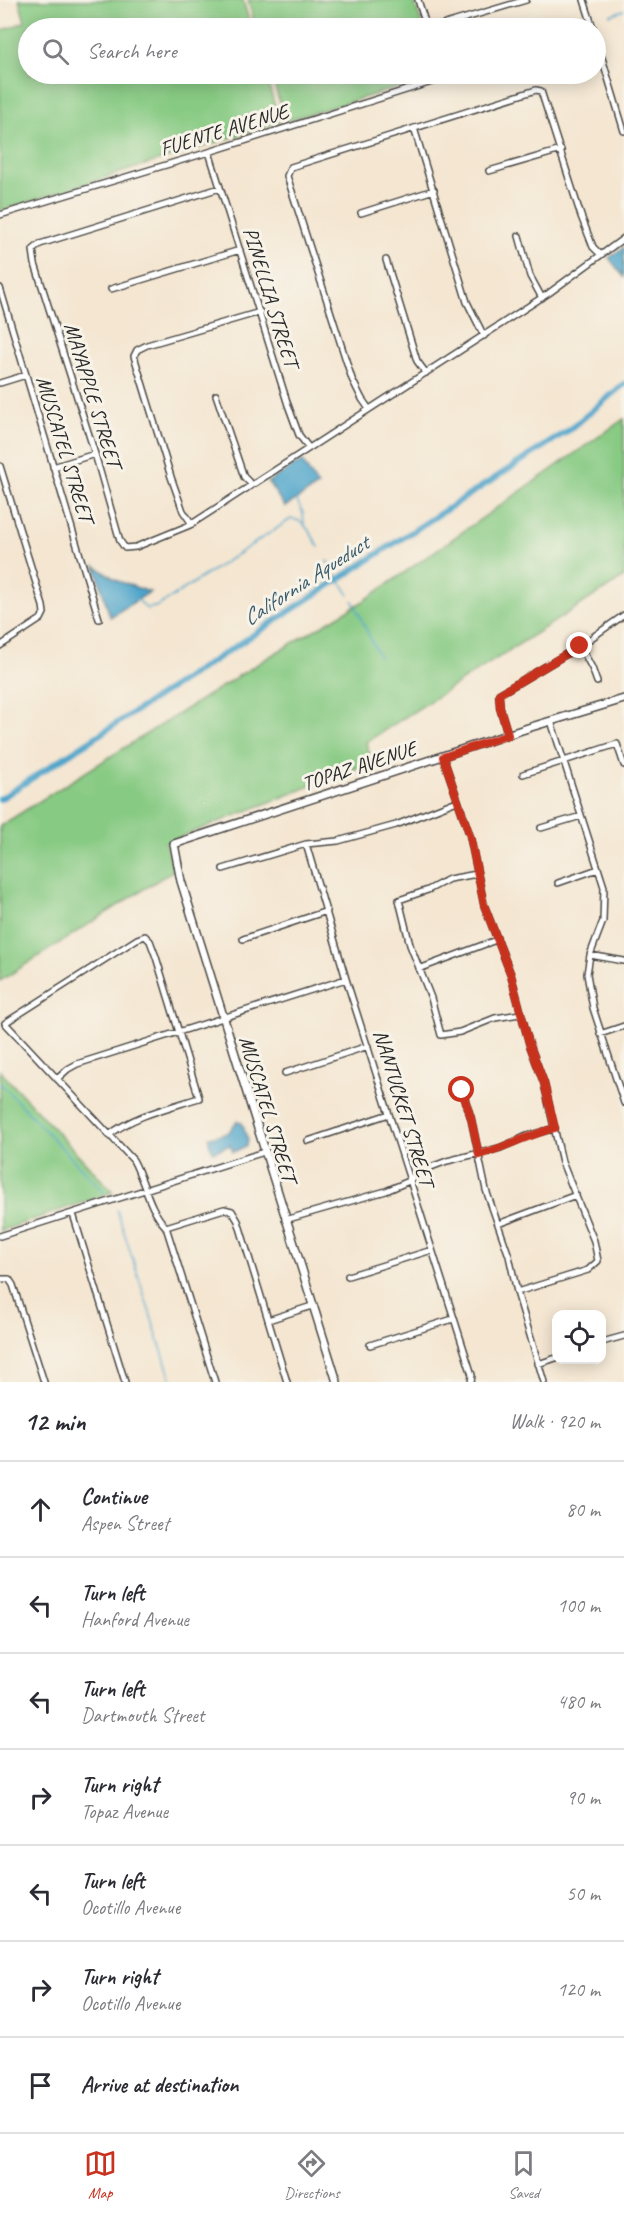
<!DOCTYPE html>
<meta charset="utf-8">
<style>
body{margin:0;font-family:Caveat,sans-serif;background:#f7f7f7;color:#2b2b33}
.controls{position:absolute;right:18px;bottom:18px;display:grid;overflow:hidden;border-radius:12px;box-shadow:0 3px 15px #0003}
.controls button{width:54px;height:54px;display:grid;place-items:center;padding:0;border:0;border-bottom:2px solid #e1e1e2;background:#fff;color:#2b2b33;font:30px sans-serif}
.stop{position:absolute;width:18px;height:18px;margin:-14px;border:4px solid #c8321e;border-radius:50%;background:#fff}
.stop.end{background:#c8321e;border-color:#fff;box-shadow:0 2px 6px #0008}
.list{margin:0;padding:0;list-style:none}
h2{display:flex;justify-content:space-between;align-items:center;height:78px;margin:0;padding:0 24px;font-size:26px}
h2 small{font-size:20px;font-weight:400;color:#7c7c81}
.list li{display:grid;grid-template-columns:39px 1fr auto;gap:18px;align-items:center;box-sizing:border-box;height:96px;padding:0 24px;border-top:2px solid #e1e1e2}
.list b{display:block;font-size:22px;white-space:nowrap}
.list p{margin:0;font-size:20px;white-space:nowrap;color:#7c7c81}
.list em{font-size:20px;font-style:normal;color:#7c7c81}
.icon{flex:none;width:33px;height:33px;fill:none;stroke:currentColor;stroke-width:2;stroke-linecap:round;stroke-linejoin:round}
.map{position:relative;flex:none;width:624px;height:1382px;overflow:hidden}
.search{position:absolute;background:#fff;box-shadow:0 3px 15px #0003;left:18px;right:18px;top:18px;height:66px;display:flex;align-items:center;gap:15px;box-sizing:border-box;padding:0 21px;border-radius:33px;color:#7c7c81;font-size:22px}
.sheet{height:750px;background:#fff}
nav{display:flex;justify-content:space-around;align-items:center;box-sizing:border-box;height:84px;border-top:2px solid #e1e1e2;background:#fff;font-size:16px;color:#7c7c81}
nav a{display:grid;justify-items:center;gap:3px}
nav .on{color:#c8321e}
.map>svg:first-child{display:block}
</style>
<div class="map">
<svg width="624" height="1382" viewBox="0 0 624 1382">
<rect width="100%" height="100%" fill="#f7f3e8"/>
<filter id="ink" filterUnits="userSpaceOnUse"><feTurbulence type="fractalNoise" baseFrequency=".0167" numOctaves="2"/><feDisplacementMap in="SourceGraphic" scale="12" xChannelSelector="R" yChannelSelector="G"/><feConvolveMatrix kernelMatrix="1 2 1 2 8 2 1 2 1" color-interpolation-filters="sRGB"/></filter>
<filter id="wash" filterUnits="userSpaceOnUse"><feTurbulence type="fractalNoise" baseFrequency=".008" numOctaves="4" result="noise"/><feDisplacementMap in="SourceGraphic" scale="24" xChannelSelector="R" yChannelSelector="G"/><feGaussianBlur stdDeviation="1.35" result="paint"/><feColorMatrix in="noise" values="0 0 0 0 0 0 0 0 0 0 0 0 0 0 0 0 0 1.4 0 .05"/><feComposite in="paint" operator="in"/></filter>
<g filter="url(#wash)">
<rect width="100%" height="100%" fill="#f4e6d1"/>
<path fill="#87ca83" stroke="#597a57" stroke-width="1.5" d="M19,0h224l8,28h-223v46h237l15,48 -280,89v-180l25,-9z
M248,0h166l9,28h-167z
M271,74h165l1,2 -152,45z
M624,419v158l-258,165 6,20 -207,81 9,27 -174,111v-155l267,-168 95,-56z
M0,1071l113,121 -113,39z"/>
<path fill="#4da4ca" stroke="#3c687a" stroke-width="1.5" d="M624,247v30l-15,-19z
M302,461l16,25 -33,21 -17,-25z
M95,566l23,15 32,11 -40,25z
M237,1121l5,2 6,17 -1,6 -14,6 -3,-7 -17,7 -4,-9v-6l19,-4z"/>
<g fill="none" stroke-linecap="round" stroke-linejoin="round">
<path stroke="#4da4ca" stroke-width="1.5" d="M610,15l14,-5
M296,499l7,14 1,11
M327,561l22,34
M137,599l10,10 11,-3 133,-87c14,0 21,17 28,28
M353,601l26,56
M0,1083l104,109
M117,1210l55,172"/>
<path stroke="#4da4ca" stroke-width="6" d="M0,799l569,-369 55,-46"/>
</g>
</g>
<g filter="url(#ink)">
<g fill="none" stroke-linecap="round" stroke-linejoin="round">
<g stroke="#494744" stroke-width="8">
<path id="street" d="M418,0l9,28
M584,0l9,28
M432,28l94,-28
M596,38l28,93
M414,128l53,174 17,34
M209,152l79,253 11,30 10,13
M489,171l72,-21
M220,188l-180,56 -7,6 2,14 60,190 25,87 5,7 11,-1 54,-22 359,-232 75,-55
M361,213l73,-23
M0,215l209,-63 248,-78
M519,236l11,40 12,22
M386,260l31,101 9,12
M0,288l99,331
M111,289l129,-39
M0,383l26,-8
M216,395l28,82 7,7
M369,409l-7,-10 -10,-20 -65,-203 4,-9 245,-77 5,1 40,125 12,31 8,8
M0,466l43,140 1,7 -3,6 -41,27
M53,467l42,-13
M192,524l-9,-13 -12,-34 -37,-121 3,-6 10,-5 113,-33
M580,646l12,22 5,14
M551,721l53,166 -1,34 -13,34 -3,19 6,34 31,95
M508,735l-8,-27 -1,-14 81,-48 44,-31
M443,757l27,79 14,69 27,70 18,68 15,40 18,79 32,79 4,20 -10,9 -71,22
M523,774l94,-30 7,21
M541,828l40,-12
M306,844l40,135 126,396 -1,7
M223,869l83,-25 32,-3 58,-16 61,-24
M477,874l-28,5 -21,11 -29,10 11,45 21,53 10,37 19,-3 35,-14 25,-4
M558,883l40,-14
M243,939l84,-28
M590,955l34,6
M419,969l77,-29
M600,1034l24,-8
M285,1073l83,-27
M57,1079l11,-10 9,-5 269,-85
M462,1090l9,28 15,72 23,66 8,36 27,90
M109,1135c26,-20 59,-27 90,-37l-43,-141 -6,-16 -5,-5 -8,3 -132,84 128,137c12,22 15,48 33,67l49,155
M308,1141l81,-27
M73,1214l52,168
M285,1220l101,-29 23,-10 9,-9 29,-11 53,-13 27,-12 28,-8
M498,1224l78,-29
M166,1227l58,-18 8,2 6,10 49,161
M0,1236l264,-84
M348,1276l84,-26
M0,1279h9l4,6 31,97
M268,1320l44,-14
M602,1342l22,-6
M370,1345l83,-26
M538,1364l18,-6"/>
</g>
<g stroke="#494744" stroke-width="10">
<path id="secondary" d="M337,1382l-156,-501 -7,-37 357,-117 93,-28"/>
</g>
<use href="#street" stroke="#fff" stroke-width="5"/>
<use href="#secondary" stroke="#fff" stroke-width="7"/>
</g>
</g>
<g fill="none" stroke-linecap="round" stroke-linejoin="round" filter="url(#ink)">
<path stroke="#c8321e" stroke-width="8" d="M462,1090l9,28 8,37c26,-8 50,-20 76,-27l-11,-45 -15,-40 -18,-68 -27,-70 -14,-69 -27,-79 65,-22 -8,-27 -1,-14 81,-48"/>
</g>
<g text-anchor="middle" stroke-width="6" stroke-linejoin="round" paint-order="stroke">
<g font-size="21" fill="#2b2b2b" stroke="#f7f3e8">
<text transform="translate(224 130) rotate(-17)" y="7">FUENTE AVENUE</text>
<text transform="translate(271 297) rotate(73)" y="7">PINELLIA STREET</text>
<text transform="translate(93 395) rotate(73)" y="7">MAYAPPLE STREET</text>
<text transform="translate(65 449) rotate(73)" y="7">MUSCATEL STREET</text>
<text transform="translate(359 766) rotate(-18)" y="7">TOPAZ AVENUE</text>
<text transform="translate(404 1108) rotate(73)" y="7">NANTUCKET STREET</text>
<text transform="translate(268 1109) rotate(73)" y="7">MUSCATEL STREET</text>
</g>
<g font-size="22" font-style="italic" fill="#395b6b" stroke="#f7f3e8">
<text transform="translate(305 580) rotate(-33)" y="8">California Aqueduct</text>
</g>
</g>
</svg>
<div class="controls">
<button><svg class="icon" aria-label="locate" viewBox="0 0 24 24"><circle cx="12" cy="12" r="6"/><path d="M12 2v4M12 18v4M2 12h4M18 12h4"/></svg></button>
</div>
<div class="stop" style="left:462px;top:1090px"></div>
<div class="stop end" style="left:580px;top:646px"></div>
<div class="search"><svg class="icon" aria-label="search" viewBox="0 0 24 24"><circle cx="10" cy="10" r="6"/><path d="M15 15l6 6"/></svg>Search here</div>
</div>
<section class="sheet">
<h2>12 min<small>Walk · 920 m</small></h2>
<ul class="list">
<li><svg class="icon" aria-label="ahead" viewBox="0 0 24 24"><path d="M12 20V5M6 11l6-6 6 6"/></svg><div><b>Continue</b><p>Aspen Street</p></div><em>80 m</em></li>
<li><svg class="icon" aria-label="left" viewBox="0 0 24 24"><path d="M17 20v-9H6M10 6l-5 5 5 5"/></svg><div><b>Turn left</b><p>Hanford Avenue</p></div><em>100 m</em></li>
<li><svg class="icon" aria-label="left" viewBox="0 0 24 24"><path d="M17 20v-9H6M10 6l-5 5 5 5"/></svg><div><b>Turn left</b><p>Dartmouth Street</p></div><em>480 m</em></li>
<li><svg class="icon" aria-label="right" viewBox="0 0 24 24"><path d="M7 20v-9h11M14 6l5 5-5 5"/></svg><div><b>Turn right</b><p>Topaz Avenue</p></div><em>90 m</em></li>
<li><svg class="icon" aria-label="left" viewBox="0 0 24 24"><path d="M17 20v-9H6M10 6l-5 5 5 5"/></svg><div><b>Turn left</b><p>Ocotillo Avenue</p></div><em>50 m</em></li>
<li><svg class="icon" aria-label="right" viewBox="0 0 24 24"><path d="M7 20v-9h11M14 6l5 5-5 5"/></svg><div><b>Turn right</b><p>Ocotillo Avenue</p></div><em>120 m</em></li>
<li><svg class="icon" aria-label="arrive" viewBox="0 0 24 24"><path d="M6 21V4h12l-3 4 3 4H6"/></svg><div><b>Arrive at destination</b></div></li>
</ul>
</section>
<nav>
<a class="on"><svg class="icon" aria-label="map" viewBox="0 0 24 24"><path d="M3 6l6-2 6 2 6-2v14l-6 2-6-2-6 2zM9 4v14M15 6v14"/></svg>Map</a>
<a><svg class="icon" aria-label="directions" viewBox="0 0 24 24"><path d="M12 3l9 9-9 9-9-9zM9 14v-3h6M13 9l2 2-2 2"/></svg>Directions</a>
<a><svg class="icon" aria-label="saved" viewBox="0 0 24 24"><path d="M7 4h10v16l-5-4-5 4z"/></svg>Saved</a>
</nav>
